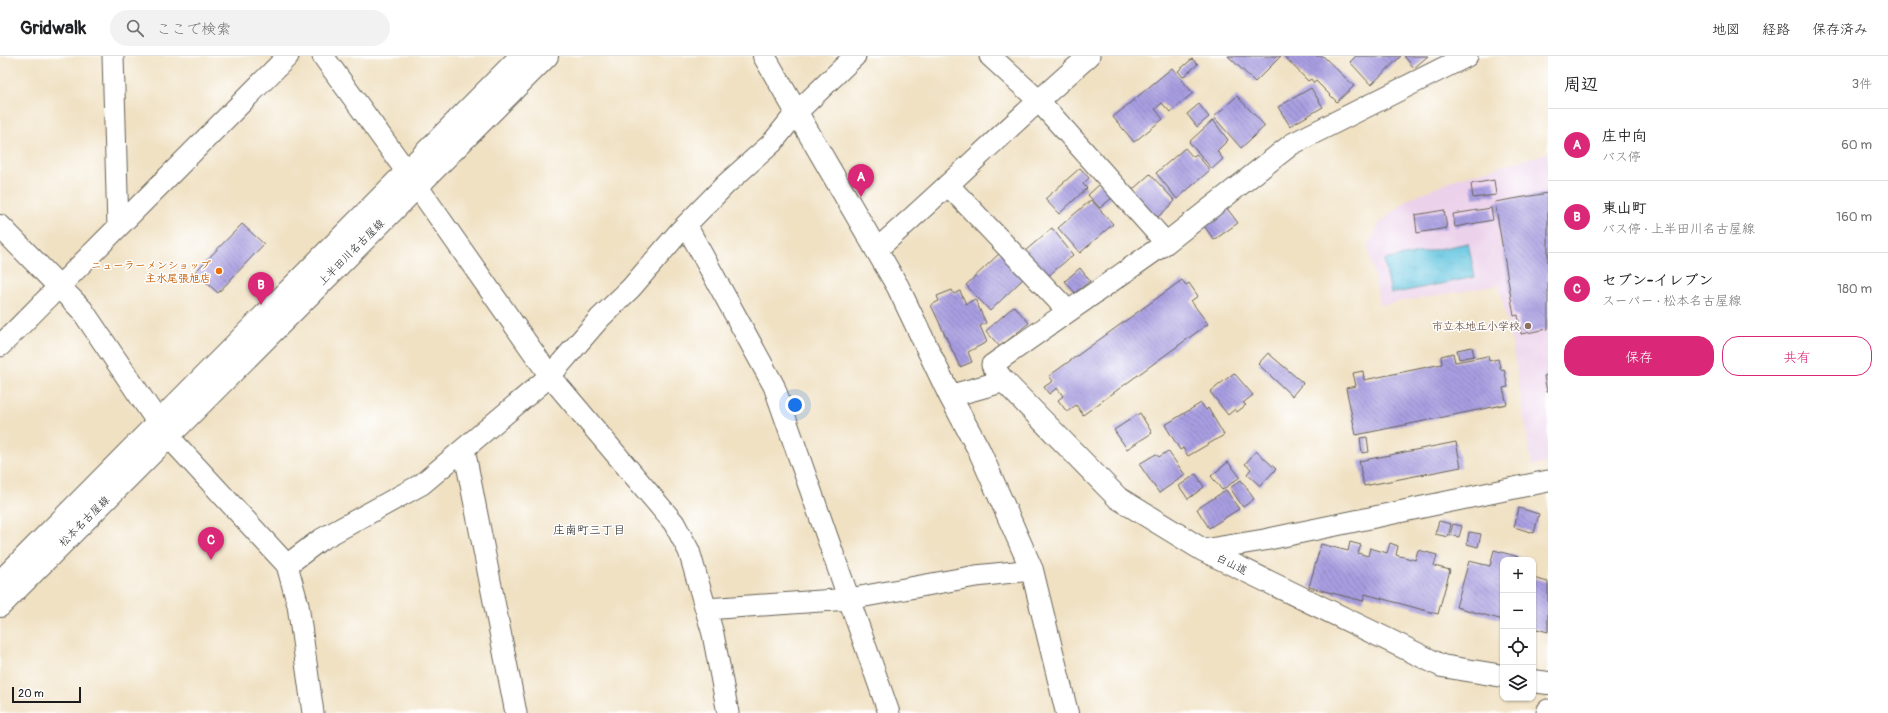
<!DOCTYPE html>
<html lang="ja">
<meta charset="utf-8">
<style>
body{margin:0;font-family:Pangolin,"Klee One",sans-serif;background:#f2f2f2;color:#202124}
.controls{position:absolute;right:12px;bottom:12px;display:grid;overflow:hidden;border-radius:8px;box-shadow:0 1px 3px #0004}
.controls button{width:36px;height:36px;display:grid;place-items:center;padding:0;border:0;border-bottom:1px solid #e0e0e0;background:#fff;color:#202124;font:20px sans-serif}
.scale{position:absolute;left:12px;bottom:10px;width:69px;box-sizing:border-box;padding-left:4px;border:2px solid #1c1c1c;border-top:0;font-size:11px;line-height:14px;white-space:nowrap;color:#1c1c1c;-webkit-text-stroke:3px #fff;paint-order:stroke}
.you{position:absolute;left:795px;top:349px;width:14px;height:14px;margin:-10px;border:3px solid #fff;border-radius:50%;background:#1a73e8;box-shadow:0 0 0 6px #1a73e833}
.badge{display:grid;place-items:center;width:26px;height:26px;border-radius:50%;background:#db2777;color:#fff;font-size:13px;font-weight:700}
.pin{position:absolute;translate:-50% -33px;filter:drop-shadow(0 1px 2px #0008)}
.pin::after{content:'';position:absolute;top:21px;width:14px;height:12px;background:inherit;clip-path:polygon(0 0,100% 0,50% 100%)}
.list{margin:0;padding:0;list-style:none}
h2{display:flex;justify-content:space-between;align-items:center;height:52px;margin:0;padding:0 16px;font-size:17px}
h2 small{font-size:13px;font-weight:400;color:#757577}
.list li{display:grid;grid-template-columns:26px 1fr auto;gap:12px;align-items:center;box-sizing:border-box;height:72px;padding:0 16px;border-top:1px solid #e0e0e0}
.list b{display:block;font-size:15px;white-space:nowrap}
.list p{margin:0;font-size:13px;white-space:nowrap;color:#757577}
.list em{font-size:13px;font-style:normal;color:#757577}
.actions{display:flex;gap:8px;padding:12px 16px}
.actions a{flex:1;padding:9px 0;border:1px solid #db2777;border-radius:16px;text-align:center;font-size:14px;color:#db2777}
.actions .main{background:#db2777;color:#fff}
.icon{flex:none;width:22px;height:22px;fill:none;stroke:currentColor;stroke-width:2;stroke-linecap:round;stroke-linejoin:round}
.map{position:relative;flex:none;width:1548px;height:657px;overflow:hidden}
header{display:flex;align-items:center;gap:24px;box-sizing:border-box;height:56px;padding:0 20px;background:#fff;border-bottom:1px solid #e0e0e0}
header strong{font-size:19px}
nav{display:flex;gap:22px;margin-inline-start:auto;font-size:14px}
.search{width:280px;height:36px;background:#f2f2f2;display:flex;align-items:center;gap:10px;box-sizing:border-box;padding:0 14px;border-radius:22px;color:#757577;font-size:15px}
main{display:flex}
aside{flex:1;background:#fff}
.map>svg:first-child{display:block}
</style>
<header>
<strong>Gridwalk</strong>
<div class="search"><svg class="icon" aria-label="search" viewBox="0 0 24 24"><circle cx="10" cy="10" r="6"/><path d="M15 15l6 6"/></svg>ここで検索</div>
<nav><a>地図</a><a>経路</a><a>保存済み</a></nav>
</header>
<main>
<div class="map">
<svg width="1548" height="657" viewBox="0 0 1548 657">
<defs>
<pattern id="water-ripples" width="26" height="14" patternUnits="userSpaceOnUse"><rect width="26" height="14" fill="#61c4df"/><path d="M2 4q2-2 4 0t4 0M15 11q2-2 4 0t4 0" fill="none" stroke="#54a8bf"/></pattern>
<pattern id="building-back-hatch" width="6" height="6" patternUnits="userSpaceOnUse"><rect width="6" height="6" fill="#a89ee1"/><path d="M-1 5l2 2M0 0l6 6M5-1l2 2" fill="none" stroke="#8880b6"/></pattern>
</defs>
<rect width="100%" height="100%" fill="#fff"/>
<filter id="ink" filterUnits="userSpaceOnUse"><feTurbulence type="fractalNoise" baseFrequency=".025" numOctaves="2"/><feDisplacementMap in="SourceGraphic" scale="8" xChannelSelector="R" yChannelSelector="G"/><feConvolveMatrix kernelMatrix="1 2 1 2 8 2 1 2 1" color-interpolation-filters="sRGB"/></filter>
<filter id="wash" filterUnits="userSpaceOnUse"><feTurbulence type="fractalNoise" baseFrequency=".012" numOctaves="4" result="noise"/><feDisplacementMap in="SourceGraphic" scale="16" xChannelSelector="R" yChannelSelector="G"/><feGaussianBlur stdDeviation="0.9" result="paint"/><feColorMatrix in="noise" values="0 0 0 0 0 0 0 0 0 0 0 0 0 0 0 0 0 1.4 0 .05"/><feComposite in="paint" operator="in"/></filter>
<g filter="url(#wash)">
<rect width="100%" height="100%" fill="#f0e1c3"/>
<path fill="#ecd1ea" d="M1548,97v309l-16,4 -19,-118 -14,-63 -119,20 -12,-59 12,-23 29,-24 43,-19z"/>
<path fill="url(#water-ripples)" stroke="#3e707e" d="M1468,187l7,34 -84,17 -7,-34z"/>
<g id="blocks">
<path fill="url(#building-back-hatch)" d="M1228,0h53l-26,26z
M1284,0h39l31,30 -17,16 -21,-21 -2,2 -3,-4 -3,2z
M1356,0h45l-30,29 -21,-23z
M1404,0h24l-14,12z
M1192,3l6,5 -15,13 -5,-6z
M1172,12l21,25 -23,19 -8,-9 -7,6 8,10 -29,23 -21,-25z
M1311,32l12,19 -33,19 -12,-19z
M1237,40l28,30 -24,22 -27,-31z
M1199,48l10,13 -12,10 -10,-13z
M1213,64l15,20 -11,11 6,8 -11,10 -23,-27z
M1185,92l8,9 3,-3 14,16 -33,29 -21,-26z
M1080,112l9,10 -6,6 4,4 -28,26 -14,-15z
M1150,118l25,27 -18,17 -26,-27z
M1494,124l2,15 -23,3 -2,-14z
M1101,127l12,14 -13,11 -12,-13z
M1548,137v136l-27,5 -3,-19 -4,1 -19,-114z
M1091,144l22,24 -33,29 -22,-25z
M1226,151l12,16 -24,17 -11,-16z
M1491,152l2,12 -38,7 -2,-13z
M1444,154l3,18 -30,5 -2,-18z
M242,168l22,20 -46,49 -23,-21z
M1052,172l21,27 -26,22 -22,-26z
M1002,195l24,25 -36,35 -24,-26z
M1080,212l10,13 -15,12 -10,-12z
M1182,224l4,5 3,-2 9,13 -7,5 17,23 -125,91 -7,-10 -9,7 -9,-12 5,-4 -6,-8 -8,6 -5,-7 9,-6 -4,-5z
M952,234l2,4 6,-3 6,13 9,-5 11,24 -6,3 7,16 -19,10 4,10 -12,5 -29,-62 8,-4 -2,-5z
M1014,250l15,17 -29,24 -14,-16z
M1472,291l2,9 -15,3 -2,-9z
M1268,297l35,30 -11,13 -34,-32z
M1453,297l2,9 33,-6 1,5 9,-2 3,11 3,-1 4,18 -5,1 4,16 -151,31 -10,-47 10,-2 -3,-13 10,-2 1,9 78,-16 -1,-8z
M1234,317l19,22 -10,8 3,2 -9,7 -2,-3 -7,6 -18,-23z
M1548,319v17h-1l-3,-16z
M1201,347l5,7 2,-2 16,27 -36,21 -5,-8 -3,2 -15,-25z
M1140,357l12,20 -25,16 -13,-19z
M1367,381l2,15 -7,1 -2,-15z
M1456,386l5,25 -97,19 -5,-25z
M1168,395l17,24 -26,18 -20,-29 17,-10 3,3z
M1256,395l20,18 -16,17 -13,-12 4,-5 -6,-5z
M1228,406l12,15 -18,13 -11,-14z
M1196,418l8,13 -16,12 -9,-13z
M1241,424l13,19 -11,8 -13,-19z
M1226,434l13,19 -30,19 -12,-19z
M1519,452l20,6 -5,19 -20,-6z
M1439,465l12,3 -3,13 -13,-3z
M1453,468l9,2 -3,11 -9,-2z
M1469,476l12,2 -3,13 -11,-3z
M1350,486l11,3 -3,8 10,3 2,-8 17,5 3,-10 8,3 -2,9 19,5 3,-10 19,5 -3,11 16,4 -12,44 -73,-20 -2,7 -54,-14 12,-43 27,7z
M1494,494l25,7 -1,3h-15v60l-47,-13 13,-46 21,5z
M1533,522l15,4v50l-15,-4z"/>
</g>
</g>
<g filter="url(#ink)">
<use href="#blocks" fill-opacity="0" stroke="#666156" stroke-width="1"/>
<g fill="none" stroke-linecap="round" stroke-linejoin="round">
<g stroke="#666156" stroke-width="23">
<path id="minor" d="M113,0l5,171
M323,0l94,130 133,190 124,147 15,28 24,83 15,79
M990,0l48,44 128,143
M949,130l119,125
M686,169l88,161 115,327
M876,194c72,-63 140,-131 213,-194
M0,290l288,-290
M1004,325l-12,-16 174,-122 126,-99 175,-88
M168,380l119,129 11,40 15,108
M464,393l52,264
M1203,494l61,-10 284,-59
M287,509l33,-25 102,-56 128,-108 50,-58 31,-30 49,-57 46,-47 46,-41 24,-30 59,-57
M706,553l143,-10 127,-23 56,-6
M1547,657l1,-3"/>
</g>
<g stroke="#666156" stroke-width="24">
<path id="tertiary" d="M764,0l134,231 52,109 29,54 53,120 35,143
M950,340l54,-15 114,117 85,52 239,116 61,10
M1533,625l15,2"/>
</g>
<g stroke="#666156" stroke-width="24">
<path id="secondary" d="M0,170l82,84 84,124
M0,526l521,-526
M0,550l547,-550"/>
</g>
<use href="#minor" stroke="#fff" stroke-width="21"/>
<use href="#tertiary" stroke="#fff" stroke-width="22"/>
<use href="#secondary" stroke="#fff" stroke-width="22"/>
</g>
</g>
<circle fill="#e8710a" stroke="#fff" stroke-width="1.5" cx="219" cy="215" r="4"/>
<circle fill="#8d6e63" stroke="#fff" stroke-width="1.5" cx="1528" cy="270" r="4"/>
<g text-anchor="middle" stroke-width="3" stroke-linejoin="round" paint-order="stroke">
<g font-size="11" fill="#1c1c1c" stroke="#fff">
<text transform="translate(351 196) rotate(-45)" y="4">上半田川名古屋線</text>
<text transform="translate(84 465) rotate(-45)" y="4">松本名古屋線</text>
<text transform="translate(1232 508) rotate(26)" y="4">白山道</text>
</g>
<g font-size="11" font-weight="bold" fill="#c56008" stroke="#fff" text-anchor="end">
<text x="211" y="213">ニューラーメンショップ<tspan x="211" dy="13">主水尾張旭店</tspan></text>
</g>
<g font-size="11" font-weight="bold" fill="#785e54" stroke="#fff" text-anchor="end">
<text x="1520" y="274">市立本地丘小学校</text>
</g>
<g font-size="12" fill="#1c1c1c" stroke="#fff">
<text x="589" y="478">庄南町三丁目</text>
</g>
</g>
</svg>
<div class="controls">
<button>+</button>
<button>−</button>
<button><svg class="icon" aria-label="locate" viewBox="0 0 24 24"><circle cx="12" cy="12" r="6"/><path d="M12 2v4M12 18v4M2 12h4M18 12h4"/></svg></button>
<button><svg class="icon" aria-label="layers" viewBox="0 0 24 24"><path d="M12 4l9 5-9 5-9-5zM3 14l9 5 9-5"/></svg></button>
</div>
<div class="scale">20 m</div>
<div class="you"></div>
<div class="pin badge" style="left:861px;top:141px">A</div>
<div class="pin badge" style="left:261px;top:249px">B</div>
<div class="pin badge" style="left:211px;top:504px">C</div>
</div>
<aside>
<h2>周辺<small>3件</small></h2>
<ul class="list">
<li><span class="badge">A</span><div><b>庄中向</b><p>バス停</p></div><em>60 m</em></li>
<li><span class="badge">B</span><div><b>東山町</b><p>バス停 · 上半田川名古屋線</p></div><em>160 m</em></li>
<li><span class="badge">C</span><div><b>セブン-イレブン</b><p>スーパー · 松本名古屋線</p></div><em>180 m</em></li>
</ul>
<div class="actions"><a class="main">保存</a><a>共有</a></div>
</aside>
</main>
